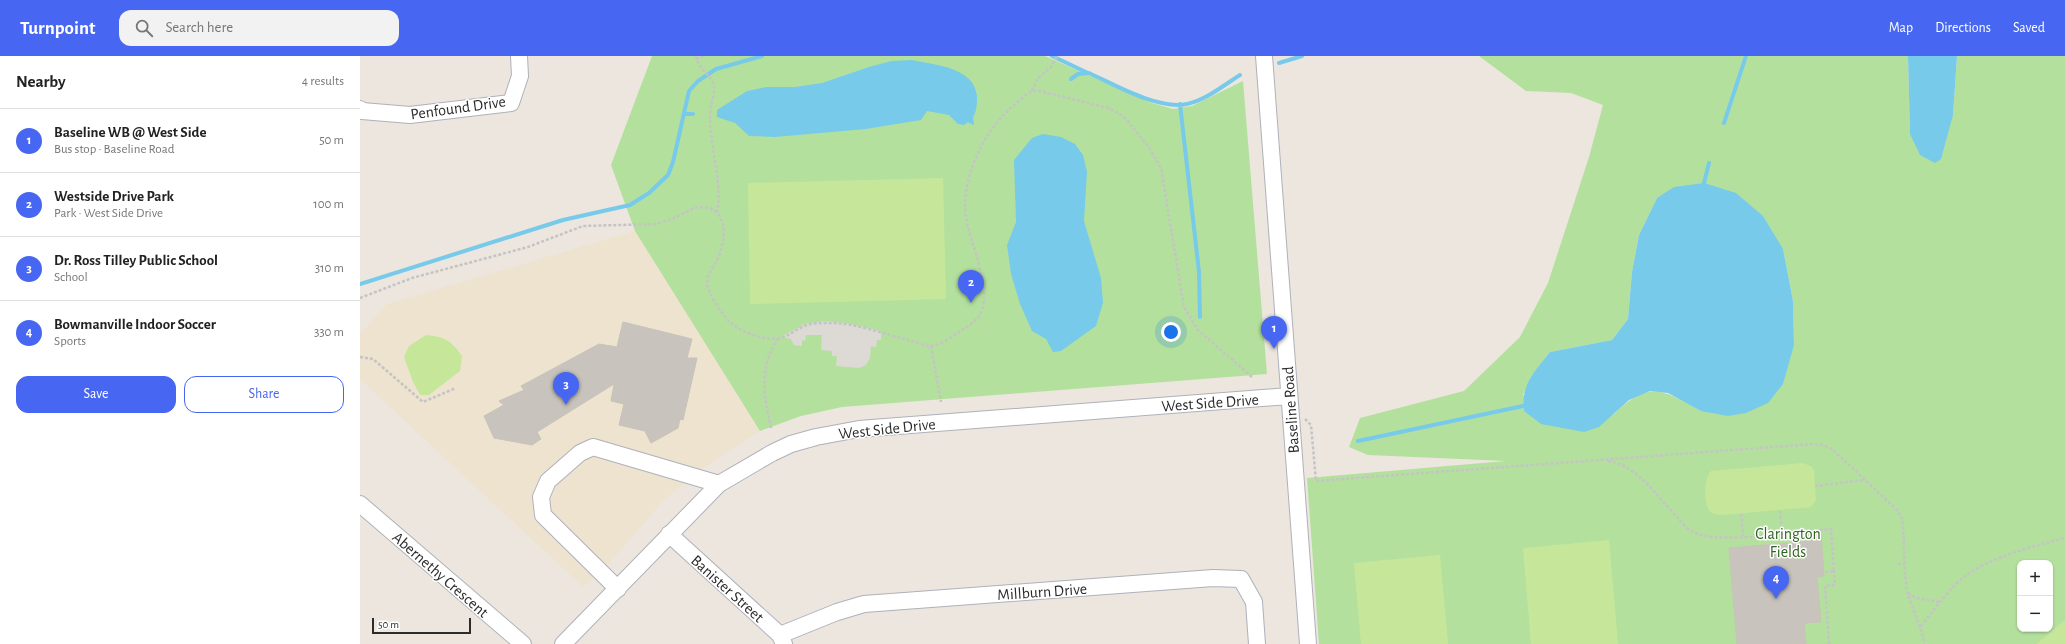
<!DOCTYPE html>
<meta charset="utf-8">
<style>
body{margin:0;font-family:"Alegreya Sans",sans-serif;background:#f2f2f2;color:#222}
.controls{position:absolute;right:12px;bottom:12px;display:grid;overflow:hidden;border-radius:8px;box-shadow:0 1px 3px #0004}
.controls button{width:36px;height:36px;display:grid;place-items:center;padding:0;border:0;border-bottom:1px solid #e0e0e0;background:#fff;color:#222;font:20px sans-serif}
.scale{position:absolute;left:12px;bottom:10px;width:99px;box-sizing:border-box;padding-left:4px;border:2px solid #2b2b2b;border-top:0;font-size:11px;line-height:14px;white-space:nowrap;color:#2b2b2b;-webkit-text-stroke:3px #fff;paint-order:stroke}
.you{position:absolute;left:811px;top:276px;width:14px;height:14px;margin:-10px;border:3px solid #fff;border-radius:50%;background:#1a73e8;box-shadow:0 0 0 6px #1a73e833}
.badge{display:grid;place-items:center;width:26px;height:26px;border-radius:50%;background:#4766f1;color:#fff;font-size:13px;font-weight:700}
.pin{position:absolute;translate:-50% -33px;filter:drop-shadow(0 1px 2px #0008)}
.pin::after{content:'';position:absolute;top:21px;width:14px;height:12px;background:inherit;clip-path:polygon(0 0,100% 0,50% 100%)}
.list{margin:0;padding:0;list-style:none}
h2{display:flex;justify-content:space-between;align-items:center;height:52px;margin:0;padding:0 16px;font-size:17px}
h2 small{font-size:13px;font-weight:400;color:#767676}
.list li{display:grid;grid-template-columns:26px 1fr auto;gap:12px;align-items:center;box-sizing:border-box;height:64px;padding:0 16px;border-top:1px solid #e0e0e0}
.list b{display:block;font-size:15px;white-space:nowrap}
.list p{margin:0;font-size:13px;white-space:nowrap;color:#767676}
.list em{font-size:13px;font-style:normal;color:#767676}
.actions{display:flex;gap:8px;padding:12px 16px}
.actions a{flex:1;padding:9px 0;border:1px solid #4766f1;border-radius:12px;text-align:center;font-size:14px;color:#4766f1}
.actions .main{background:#4766f1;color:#fff}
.icon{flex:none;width:22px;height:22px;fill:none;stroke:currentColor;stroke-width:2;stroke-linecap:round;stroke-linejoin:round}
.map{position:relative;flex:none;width:1705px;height:588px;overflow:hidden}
header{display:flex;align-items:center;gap:24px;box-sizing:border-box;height:56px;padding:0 20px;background:#4766f1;color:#fff}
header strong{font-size:19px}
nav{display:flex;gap:22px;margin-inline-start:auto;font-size:14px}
.search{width:280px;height:36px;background:#f2f2f2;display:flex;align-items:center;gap:10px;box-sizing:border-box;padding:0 14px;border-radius:12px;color:#767676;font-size:15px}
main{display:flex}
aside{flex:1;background:#fff}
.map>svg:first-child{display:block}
</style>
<header>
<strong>Turnpoint</strong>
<div class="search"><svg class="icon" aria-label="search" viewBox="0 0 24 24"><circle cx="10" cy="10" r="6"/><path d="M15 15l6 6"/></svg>Search here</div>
<nav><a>Map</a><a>Directions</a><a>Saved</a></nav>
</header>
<main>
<aside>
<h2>Nearby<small>4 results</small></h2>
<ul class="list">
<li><span class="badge">1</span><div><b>Baseline WB @ West Side</b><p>Bus stop · Baseline Road</p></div><em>50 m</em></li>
<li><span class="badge">2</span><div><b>Westside Drive Park</b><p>Park · West Side Drive</p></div><em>100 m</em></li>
<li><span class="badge">3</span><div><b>Dr. Ross Tilley Public School</b><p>School</p></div><em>310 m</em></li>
<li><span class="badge">4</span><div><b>Bowmanville Indoor Soccer</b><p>Sports</p></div><em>330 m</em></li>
</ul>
<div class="actions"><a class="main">Save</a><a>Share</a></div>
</aside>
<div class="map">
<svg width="1705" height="588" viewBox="0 0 1705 588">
<rect width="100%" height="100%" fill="#ece6de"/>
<path fill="#ede3cf" d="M275,175l125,200 -58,38 -39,32 -57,66 -23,20 -223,-208v-45l27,-30z"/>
<path fill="#b4e09e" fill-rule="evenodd" d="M292,0h393l107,47 21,6 19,-3 51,-25 24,293 -425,33 -41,9 -41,15 -125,-200 -24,-66z
M1119,0h429l2,78 43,-19 4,-59h108v588h-746l-12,-166 199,-17 -138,-6 -19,-8 11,-29 104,-27 56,-54 28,-54 41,-126 14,-52 -32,-12 -45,-2zM1297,142l126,51 10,52 1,44 -93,66c-40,-22 -52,-31 -88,4l-90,-20 8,-18 19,-25 62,-12 16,-21 4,-47 7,-37zM1660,507h30v66h-30z"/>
<path fill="#c6e79a" d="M583,122l3,121 -196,5 -2,-121z
M66,279c19,2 25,5 36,21l-2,15 -31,24h-9l-7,-13 -9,-25 5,-11z
M1443,407l9,4 2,4 2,29 -5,7 -90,8c-5,0 -11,-2 -13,-7 -4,-8 -4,-30 3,-37z
M1249,484l9,104h-87l-8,-96z
M1080,499l8,89h-87l-7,-81z
M1705,564v24h-28z"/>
<path fill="#ddd9d5" d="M464,265l22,2 35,8v9h-4l-1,7 -5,-1 -1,12 -4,7 -7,3 -23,-2 1,-10h-5v-5l-11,-1 1,-15h-16l-1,6 -3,-1v6l-8,-1 -3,-6 -5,-1 -2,-3 21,-11z"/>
<path fill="#77cae9" d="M1548,0h49l-4,59 -12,44 -6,4 -15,-8 -10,-21z
M552,4c23,5 62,7 65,36 0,7 0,15 -4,21l1,7 -1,1 -5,-3 -4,3 -6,-1 -9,-9 -22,-4 -6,9 -55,9 -91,8 -26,-1 -14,-13 -18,-6v-7l30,-19 19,-4h29l27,-4 47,-16 22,-6z
M683,78l18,3 14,7 8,11 4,17 -3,49 17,57 2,25 -7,23 -35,25 -8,1 -7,-13 -14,-8 -12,-27 -9,-30 -4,-29 9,-23 -2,-62 18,-22z
M1344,127l32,10 27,23 20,33 10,52 1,44 -11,39 -15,19 -22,10 -18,3 -27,-5 -33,-18 -18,-2 -21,9 -30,27 -15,5 -43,-8 -17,-13c-3,-28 10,-38 26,-59l62,-12 16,-21 4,-47 7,-37 18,-37 17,-11z"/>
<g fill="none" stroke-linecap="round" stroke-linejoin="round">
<path stroke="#77cae9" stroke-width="4" d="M692,0l36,17
M919,7l23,-7
M711,23l7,-5 11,-1c26,12 69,37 98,31 19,-4 37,-19 53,-29
M820,48l19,168 1,45
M324,58h9
M1364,67l22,-67
M1344,127l5,-20
M0,228l203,-64 67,-15 19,-12 19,-18 5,-13 16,-71 9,-10 18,-12 46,-13
M998,385l165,-35"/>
</g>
<path fill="#c8c4bd" stroke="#c8c2b8" d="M263,266l69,17 -5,19h10l-14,62 -3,-1 -2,9 -27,15 -6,-12 -26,-6 5,-21 -13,-3 3,-17 -77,48 4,7 -9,6 -38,-7 -10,-22 20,-11 -5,-4 25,-11 -3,-4 78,-42 18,3z
M1461,478l3,42 -7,1 4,45 -17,1 2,21h-69l-8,-96 74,-6v-6z"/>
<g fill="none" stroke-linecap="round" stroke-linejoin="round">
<g stroke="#afb1bb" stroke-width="18">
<path id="minor" d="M904,0l44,588
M0,53l2,2 48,4 101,-12 9,-27 -1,-20
M0,448l163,140
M309,478l111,101 4,9
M258,533l-75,-74 -2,-18 7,-16 32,-28 13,-6 126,37
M420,579l57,-23 27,-8 349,-26 28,1 13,23 3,42
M203,588l156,-160 53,-31 19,-9 25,-7 43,-8 430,-33"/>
</g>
<path stroke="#c4c4c4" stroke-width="2.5" stroke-dasharray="3 2" stroke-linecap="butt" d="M336,0c2,13 16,19 18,31 1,9 -5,21 -4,30 0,30 13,68 7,95 11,14 7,33 0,48 -3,7 -9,13 -10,21 -1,10 14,31 21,39 9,11 39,22 53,18 9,-3 17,-10 26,-13 7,-2 15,-2 23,-2 22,-1 58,12 81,18 6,1 14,5 19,5 9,0 22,-9 29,-14 7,-5 15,-9 20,-16 18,-28 -16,-81 -14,-113 3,-46 29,-87 67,-112h8l68,17 10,5 8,6 22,27 13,22 23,139 13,22 55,48
M336,3l7,-3
M672,35l5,-12 14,-12 6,-11
M0,242l52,-20 116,-31 55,-21 73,-2 16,-5 22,-11 7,-1 9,1 7,4
M571,290l10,56
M0,301l13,2 50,43 33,-14
M945,363l6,6 5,56 498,-37 9,1 9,4 65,61 5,8c3,24 1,49 5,72 4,19 15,35 17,54
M411,372c-7,-34 -13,-57 7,-90
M1248,405c30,4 49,36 69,56 5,6 11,13 18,16 27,11 104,-1 136,-4l3,42 -10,1
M1455,430l50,-6
M1420,455l2,22
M1381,458l2,22
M1538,508h7
M1548,537l8,5 24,4
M1561,570c14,-17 27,-36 44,-50 24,-18 71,-31 100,-38
M1469,588l-4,-58 10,-1 -1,-14h2"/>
<use href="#minor" stroke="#fff" stroke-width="16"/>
</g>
<g text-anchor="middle" stroke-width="3" stroke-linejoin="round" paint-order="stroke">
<g font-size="16" fill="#2b2b2b" stroke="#fff">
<text transform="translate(98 51) rotate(-8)" y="6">Penfound Drive</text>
<text transform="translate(850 346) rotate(-4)" y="6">West Side Drive</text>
<text transform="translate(930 354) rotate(-94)" y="6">Baseline Road</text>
<text transform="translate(527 372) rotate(-6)" y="6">West Side Drive</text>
<text transform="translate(81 518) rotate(41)" y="6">Abernethy Crescent</text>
<text transform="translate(368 532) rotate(42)" y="6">Banister Street</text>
<text transform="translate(682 535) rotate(-4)" y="6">Millburn Drive</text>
</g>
<g font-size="16" fill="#2d651e" stroke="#fff">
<text x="1428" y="483">Clarington<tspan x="1428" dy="18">Fields</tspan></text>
</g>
</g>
</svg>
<div class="controls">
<button>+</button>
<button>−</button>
</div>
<div class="scale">50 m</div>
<div class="you"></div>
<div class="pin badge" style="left:914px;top:293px">1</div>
<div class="pin badge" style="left:611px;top:247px">2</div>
<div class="pin badge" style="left:206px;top:349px">3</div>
<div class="pin badge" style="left:1416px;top:543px">4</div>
</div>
</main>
